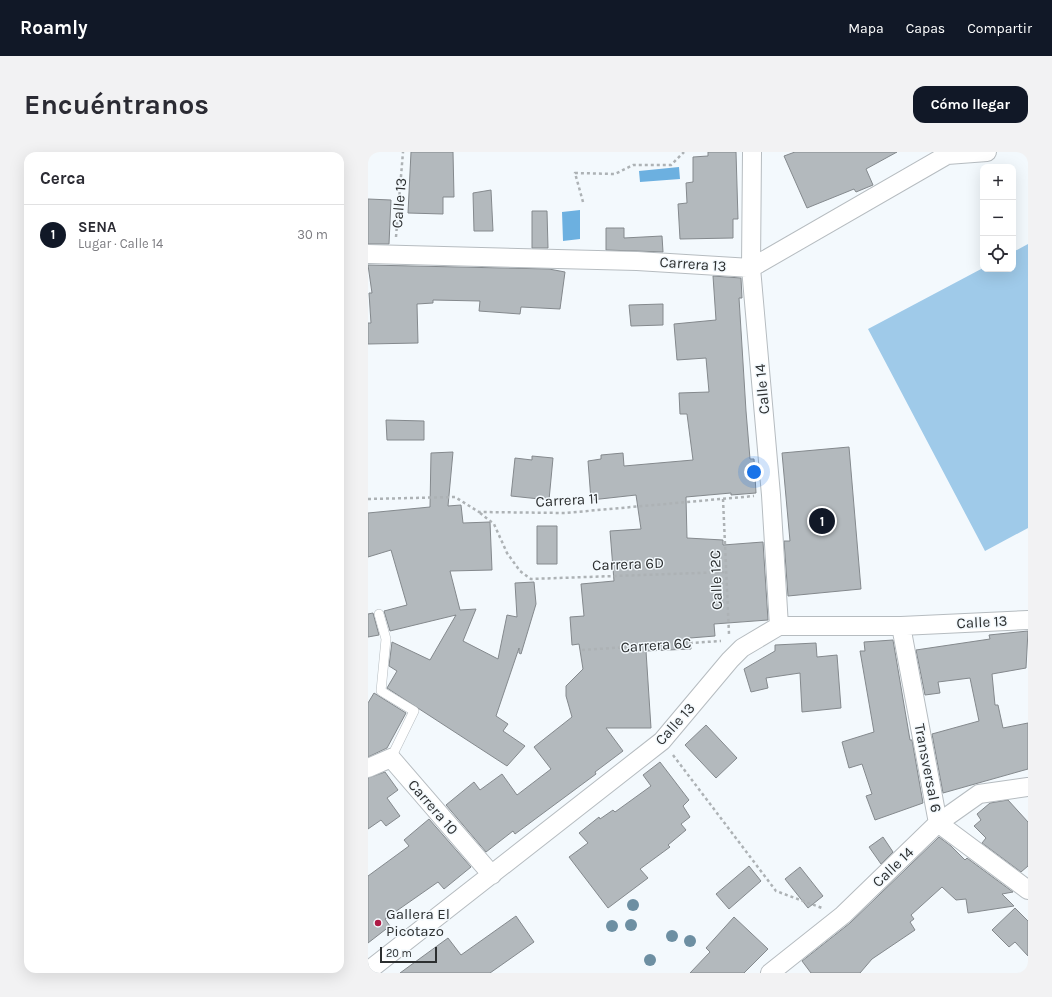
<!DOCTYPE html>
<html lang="es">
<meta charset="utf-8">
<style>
body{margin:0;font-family:Karla,sans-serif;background:#f2f2f3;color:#2b2b33}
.controls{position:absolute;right:12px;top:12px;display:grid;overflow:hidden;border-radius:8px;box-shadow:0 4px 16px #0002}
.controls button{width:36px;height:36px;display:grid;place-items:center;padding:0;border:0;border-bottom:1px solid #e1e1e2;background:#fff;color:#2b2b33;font:20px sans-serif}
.scale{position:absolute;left:12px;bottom:10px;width:57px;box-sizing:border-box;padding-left:4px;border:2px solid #2c2f30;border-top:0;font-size:11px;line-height:14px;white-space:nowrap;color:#2c2f30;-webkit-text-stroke:3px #f3f9fd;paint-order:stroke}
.you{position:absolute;left:386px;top:320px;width:14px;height:14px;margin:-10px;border:3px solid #fff;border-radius:50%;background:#1a73e8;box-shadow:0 0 0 6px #1a73e833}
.badge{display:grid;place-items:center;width:26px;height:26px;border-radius:50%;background:#111827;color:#fff;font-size:13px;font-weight:700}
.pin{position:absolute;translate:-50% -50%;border:2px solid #fff;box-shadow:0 1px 4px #0006}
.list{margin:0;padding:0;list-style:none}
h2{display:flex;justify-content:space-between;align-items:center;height:52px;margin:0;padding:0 16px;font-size:17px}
h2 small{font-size:13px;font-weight:400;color:#7c7c81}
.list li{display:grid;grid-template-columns:26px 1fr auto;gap:12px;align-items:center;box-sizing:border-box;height:60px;padding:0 16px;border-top:1px solid #e1e1e2}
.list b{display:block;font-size:15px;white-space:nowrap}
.list p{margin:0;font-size:13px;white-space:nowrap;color:#7c7c81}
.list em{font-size:13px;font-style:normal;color:#7c7c81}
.icon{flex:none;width:22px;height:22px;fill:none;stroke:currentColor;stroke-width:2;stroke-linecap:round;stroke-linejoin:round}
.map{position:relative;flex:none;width:660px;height:821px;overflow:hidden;border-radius:12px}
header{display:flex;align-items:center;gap:24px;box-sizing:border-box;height:56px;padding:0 20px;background:#111827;color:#fff}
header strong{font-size:19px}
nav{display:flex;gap:22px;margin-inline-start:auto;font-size:14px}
.intro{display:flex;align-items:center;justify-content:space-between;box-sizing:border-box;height:96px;padding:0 24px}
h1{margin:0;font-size:28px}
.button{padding:10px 18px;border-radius:12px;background:#111827;color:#fff;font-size:14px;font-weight:700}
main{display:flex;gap:24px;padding:0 24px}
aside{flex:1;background:#fff;border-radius:12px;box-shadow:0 4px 16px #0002}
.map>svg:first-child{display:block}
</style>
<header>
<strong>Roamly</strong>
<nav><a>Mapa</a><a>Capas</a><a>Compartir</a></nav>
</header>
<div class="intro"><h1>Encuéntranos</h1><a class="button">Cómo llegar</a></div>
<main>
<aside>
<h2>Cerca<small></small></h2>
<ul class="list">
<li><span class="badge">1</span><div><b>SENA</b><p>Lugar · Calle 14</p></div><em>30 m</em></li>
</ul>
</aside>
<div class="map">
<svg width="660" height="821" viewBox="0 0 660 821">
<rect width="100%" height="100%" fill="#f3f9fd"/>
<path fill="#9fcae9" d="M660,92v284l-43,23 -117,-222 115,-61 30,1v-17z"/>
<path fill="#6cb0e0" d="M311,15l1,12 -40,3 -1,-11z
M212,58v29l-17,2 -1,-29z"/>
<path fill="#b3b9bd" stroke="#84898d" d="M43,0h42l1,45h-11v17l-35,-1z
M340,0h28l2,67h-5v19l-53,1 -2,-35 9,-1 -1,-20 7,-1v-25l15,-1z
M427,0h102l-31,17 7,16 -17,7 -2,-3 -47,19 -23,-52z
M123,38l2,41h-19l-1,-38z
M0,47l23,1 -2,44h-21z
M164,59h15l1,37h-16z
M238,76h18v10l38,-2 1,16 -57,-2z
M0,113l181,4 16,3 -5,37 -39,-2 -1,7 -41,-3 1,-10 -47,-1v3l-16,1 1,39 -50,1v-21h3l-2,-30h3z
M345,124l28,2 1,20h-3l7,113 4,48h4l2,34 -25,2v-2l-45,4 1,41 36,2v5l40,-3 5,78 -54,4 1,12 -25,2 1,11 -45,2 5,77h-45l17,23 -28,21 1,2 -81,60 -2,-3 -27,21 -40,-47 28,-23 6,8 22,-16 15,21 34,-26 -17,-22 38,-30 -6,-21v-10l17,-17 -4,-25 -7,1 -2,-28 14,-1 -3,-32 33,-3 -4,-50 31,-2 -5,-34 -45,5 -3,-39 13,-2v-4l22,-2 1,13 69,-6 -6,-46h-7l-1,-21 30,-1 -3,-34 -29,2 -3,-36 42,-4z
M295,152v21l-32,1 -2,-21z
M18,268l38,1v19h-37z
M481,295l12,142 -73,7 -4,-55h6l-8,-88z
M85,300l-5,54 13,-1 2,18 27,-1 2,48 -42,1 10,39 16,-1 -13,32 35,18 9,-44 10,2 -2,-34 19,-1 2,22 -15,50 -2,-1v-5l-23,68 12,8 -5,7 22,15 -18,20 -120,-78 10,-17 -8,-5 3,-24 38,18 26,-45 -66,16 -6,-20 23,-6 -16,-55 -23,7v-44l62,-6 1,-54z
M164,304l21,2 -4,42 -38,-4 4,-38 17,2z
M169,374h20v38h-20z
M5,461l6,22 -11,2v-23z
M660,479l-2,37 -34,6 3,31h3l5,23 25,-5v46l-85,24 -11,-59 47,-13 -9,-43 -32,4 2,11 -15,2 -9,-45 74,-11 -1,-4z
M525,488l17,100h2l11,63 -48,17 -9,-24 6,-2 -10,-30 -13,4 -7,-26 32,-10 -14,-81h5l-1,-9z
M448,491l1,14 20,-2 4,53 -39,4 -2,-39 -34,5 2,10 -17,4 -7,-23 31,-18v-6z
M6,541l32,20 -19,35 -19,9v-54z
M338,573l31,33 -21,20 -31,-33z
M292,610l29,38 -6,6 7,11 -9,7 5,6 -18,15 2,2 -30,22 8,9 -40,30 -39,-51 19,-14 -9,-10 20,-16 1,2 13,-9 2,2 36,-26 -8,-11z
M17,620l13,18 -11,8 13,18 -14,10 -5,-6 -13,9v-51z
M640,648l20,22v44l-7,6 -39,-29 4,-5 -12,-12 7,-6 -4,-6 13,-11z
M61,667l42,48 -27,22 -6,-7 -53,37 5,7 -22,17v-67l41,-30 -5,-6z
M515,685l10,15 -12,12 -12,-17z
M571,685l12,9 14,14 2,-2 46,34 -11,2 12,12 -46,7 -2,-14 -10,1 -14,-13 -31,28 3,4 -4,3 5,8 -43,29 -12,14h-49l-9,-12 48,-38z
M381,714l12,15 -32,28 -13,-15z
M432,715l23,29 -15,12 -23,-29z
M647,756l13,13v35l-13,-14 -6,5 -17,-17z
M148,764l18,26 -44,31h-90l48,-35 13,17z
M366,765l34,32 -24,24h-54l20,-21 -4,-4z"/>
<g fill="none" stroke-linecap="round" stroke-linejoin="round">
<g stroke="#b6bcc0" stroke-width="10">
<path id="lane" d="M11,462l7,25 -5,52 33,20 -23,47"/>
</g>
<g stroke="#b6bcc0" stroke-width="20">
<path id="street" d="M384,0l-1,116 20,227 8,131
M0,102l269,7 114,7 196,-113 40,-3
M533,474l37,197 90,67
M0,616l23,-10 101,117
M0,819l294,-230 68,-81 12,-12 37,-22h122l127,-6
M402,821l73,-58 95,-92 41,-29 49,-7"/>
</g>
<path stroke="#adb2b5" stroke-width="2.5" stroke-dasharray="3 3" stroke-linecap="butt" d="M215,50l-8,-29 40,1 18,-9h38l13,-13
M28,85l7,-85
M0,347l87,-2 24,15 86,1 189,-17
M355,347l6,135
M112,361l14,11 13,29 13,18 11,8 195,-7
M214,498l139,-9
M305,603l103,136 46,17"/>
<use href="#lane" stroke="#fff" stroke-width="9"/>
<use href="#street" stroke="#fff" stroke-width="18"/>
</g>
<g fill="#6d8fa2">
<circle cx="265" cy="753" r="6"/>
<circle cx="263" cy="773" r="6"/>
<circle cx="244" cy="774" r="6"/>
<circle cx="304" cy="784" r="6"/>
<circle cx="322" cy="789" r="6"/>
<circle cx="282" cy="808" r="6"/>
</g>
<circle fill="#ae1a45" stroke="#f3f9fd" stroke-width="1.5" cx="10" cy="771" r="4"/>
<g text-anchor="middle" stroke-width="3" stroke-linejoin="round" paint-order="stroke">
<g font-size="15" fill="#2c2f30" stroke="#f3f9fd">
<text transform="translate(31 51) rotate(-85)" y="5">Calle 13</text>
<text transform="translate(325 112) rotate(4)" y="5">Carrera 13</text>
<text transform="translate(394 237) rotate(-95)" y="5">Calle 14</text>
<text transform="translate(199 348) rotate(-3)" y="5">Carrera 11</text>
<text transform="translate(260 412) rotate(-2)" y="5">Carrera 6D</text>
<text transform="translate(348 428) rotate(-92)" y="5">Calle 12C</text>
<text transform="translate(614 470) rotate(-3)" y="5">Calle 13</text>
<text transform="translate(288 493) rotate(-4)" y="5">Carrera 6C</text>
<text transform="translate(307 572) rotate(-48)" y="5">Calle 13</text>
<text transform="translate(560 616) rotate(79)" y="5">Transversal 6</text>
<text transform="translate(65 655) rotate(49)" y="5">Carrera 10</text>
<text transform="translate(525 715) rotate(-44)" y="5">Calle 14</text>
</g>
<g font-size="15" fill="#2c2f30" stroke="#f3f9fd" text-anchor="start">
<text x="18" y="767">Gallera El<tspan x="18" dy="17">Picotazo</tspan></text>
</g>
</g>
</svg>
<div class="controls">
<button>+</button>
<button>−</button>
<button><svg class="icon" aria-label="locate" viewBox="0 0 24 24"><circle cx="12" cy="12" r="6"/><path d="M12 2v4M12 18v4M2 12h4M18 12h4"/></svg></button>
</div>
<div class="scale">20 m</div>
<div class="you"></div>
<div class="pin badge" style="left:454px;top:369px">1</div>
</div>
</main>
